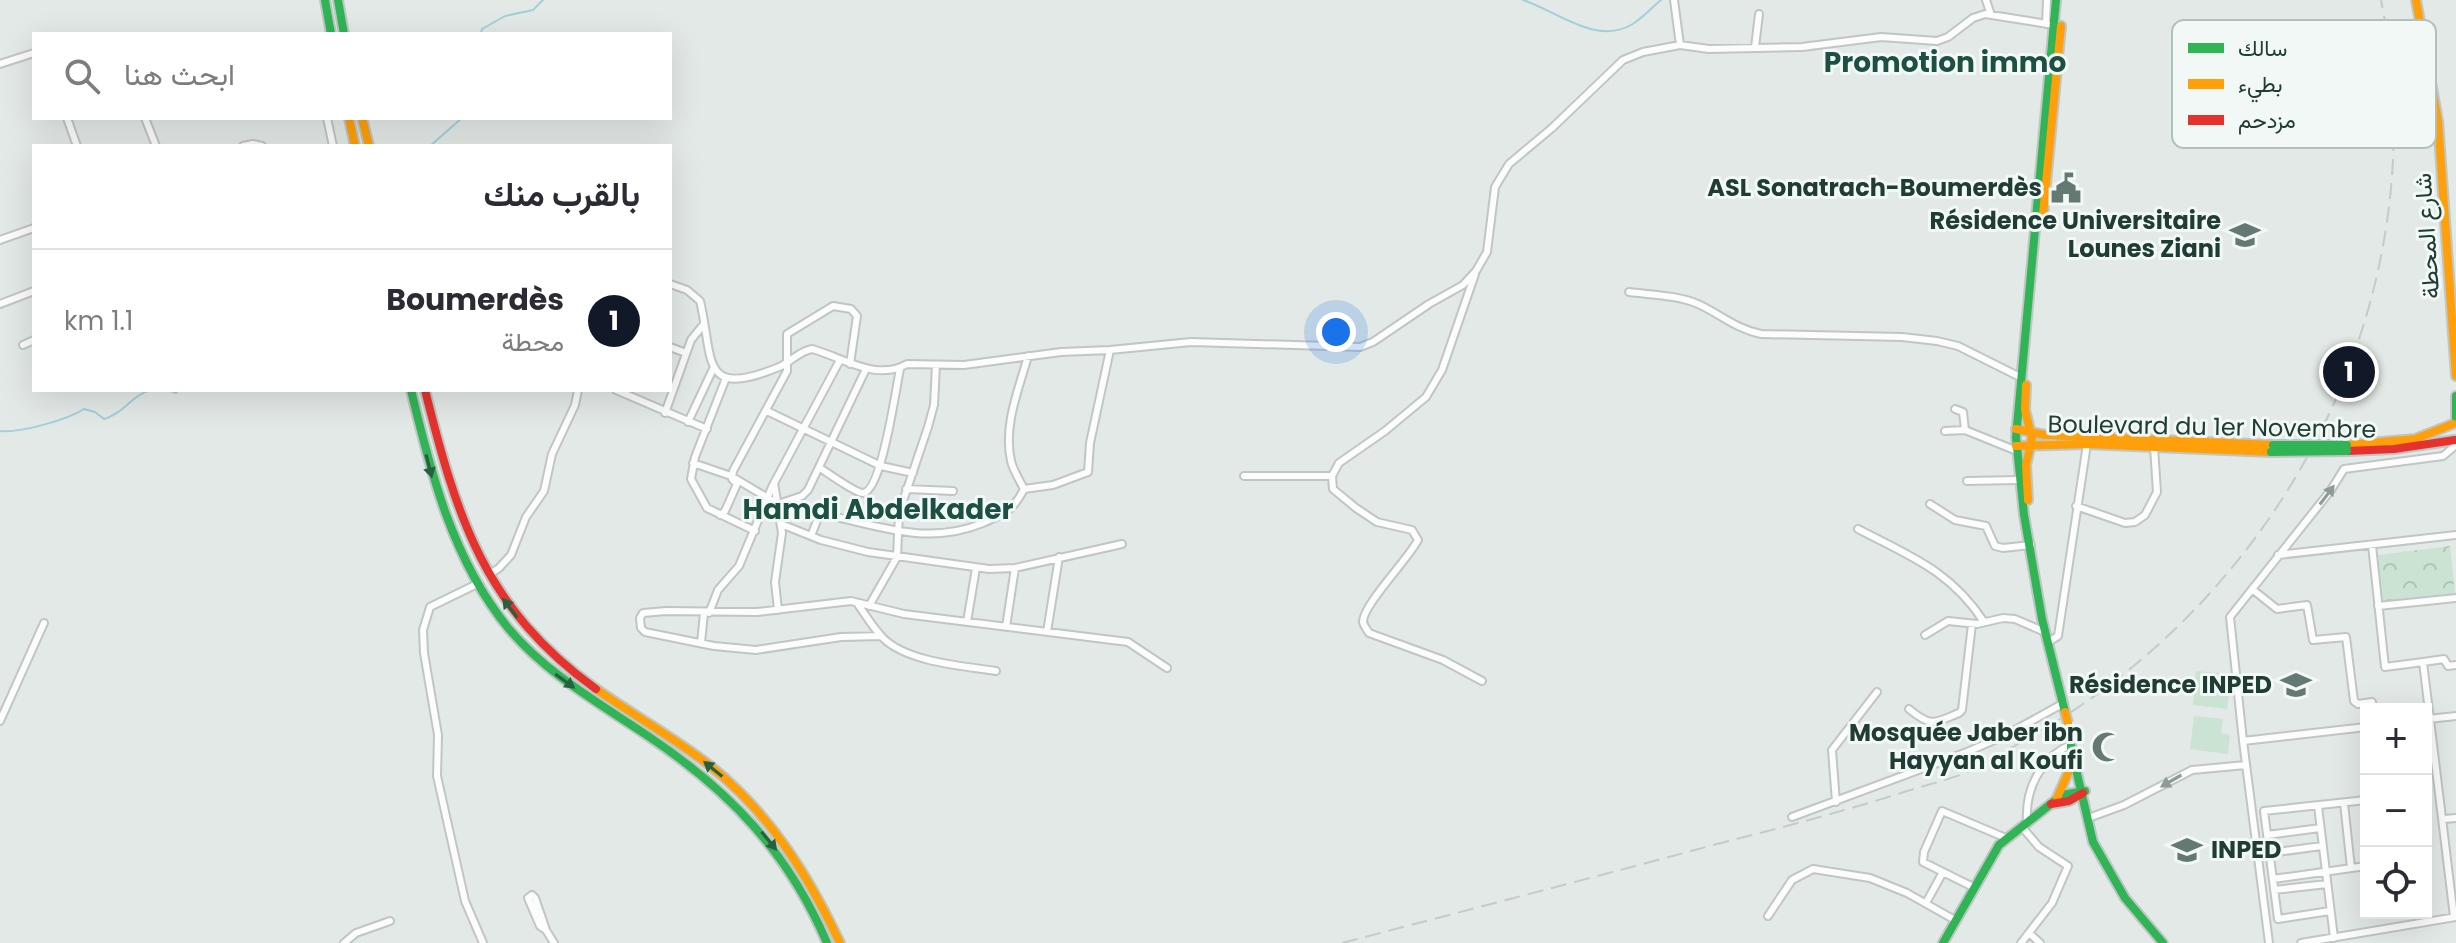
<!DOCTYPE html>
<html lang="ar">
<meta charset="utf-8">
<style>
body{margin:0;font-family:Poppins,Vazirmatn,sans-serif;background:#f7f7f7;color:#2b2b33;direction:rtl}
.controls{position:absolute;right:24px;bottom:24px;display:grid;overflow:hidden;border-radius:0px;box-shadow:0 8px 32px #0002}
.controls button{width:72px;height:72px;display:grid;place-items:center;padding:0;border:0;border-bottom:2px solid #e1e1e2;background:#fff;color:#2b2b33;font:40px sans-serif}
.you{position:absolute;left:1336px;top:332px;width:28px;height:28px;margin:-20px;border:6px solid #fff;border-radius:50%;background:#1a73e8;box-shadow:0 0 0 12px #1a73e833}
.badge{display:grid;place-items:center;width:52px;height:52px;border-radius:50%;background:#111827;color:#fff;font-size:26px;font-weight:700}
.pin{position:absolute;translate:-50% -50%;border:4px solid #fff;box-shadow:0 2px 8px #0006}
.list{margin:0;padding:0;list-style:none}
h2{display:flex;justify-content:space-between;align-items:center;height:104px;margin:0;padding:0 32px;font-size:34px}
h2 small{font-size:26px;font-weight:400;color:#7c7c81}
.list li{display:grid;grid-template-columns:52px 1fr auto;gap:24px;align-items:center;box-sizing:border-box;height:144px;padding:0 32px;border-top:2px solid #e1e1e2}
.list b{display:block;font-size:30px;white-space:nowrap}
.list p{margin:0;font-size:26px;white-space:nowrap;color:#7c7c81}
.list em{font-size:26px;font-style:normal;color:#7c7c81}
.icon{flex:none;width:44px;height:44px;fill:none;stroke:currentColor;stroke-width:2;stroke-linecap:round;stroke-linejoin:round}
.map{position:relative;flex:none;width:2456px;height:943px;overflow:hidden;direction:ltr}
.search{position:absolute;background:#fff;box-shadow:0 8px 32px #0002;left:32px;top:32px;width:640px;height:88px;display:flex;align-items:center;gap:20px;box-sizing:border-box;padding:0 28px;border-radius:0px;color:#7c7c81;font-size:30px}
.panel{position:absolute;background:#fff;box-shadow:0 8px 32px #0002;left:32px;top:144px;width:640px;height:248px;border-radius:0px;direction:rtl}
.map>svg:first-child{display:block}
</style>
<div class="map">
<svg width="2456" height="943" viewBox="0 0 2456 943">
<defs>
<pattern id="forest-crowns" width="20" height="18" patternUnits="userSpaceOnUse" patternTransform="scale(2)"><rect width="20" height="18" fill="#cbe3d3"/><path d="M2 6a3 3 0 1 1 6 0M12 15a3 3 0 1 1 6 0" fill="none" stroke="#aec4b6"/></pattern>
</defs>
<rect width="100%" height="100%" fill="#e3e9e6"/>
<path fill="url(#forest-crowns)" d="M2450,546l5,47 -73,8 -4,-46z"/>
<path fill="#cbe3d3" d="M2196,671l34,3 1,3 -4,32 -34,-4z
M2194,716l29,3 -2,14 9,2 -2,19 -38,-5z"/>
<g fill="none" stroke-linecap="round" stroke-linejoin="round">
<path stroke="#a2d0d9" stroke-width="2" d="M1523,0c34,11 72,45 108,25 11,-6 20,-17 30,-25
M481,34l1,-5 23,-13 28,-6 10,-10
M430,146l32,-28
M168,390l8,3 3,-3
M0,431c20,2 67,-11 84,-22l11,3 9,7c19,-5 29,-25 47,-29"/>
<g stroke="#c0c6c3" stroke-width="10">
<path id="street" d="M1674,0l6,45
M1986,0l5,15
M2046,24l1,-24
M1755,47l4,-33
M0,64l34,-11
M67,118l10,28
M145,118l11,28
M327,118l6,28
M243,146l10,-2 9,2
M0,240l34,-12
M1475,274l-33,96 -16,27 -41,34 -46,32 -7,13 1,13 23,19 21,14 35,8 6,10c-9,18 -56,66 -55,82 1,5 4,7 6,11l74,27 39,21
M670,284l17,6 13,11c14,58 -1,99 79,66 12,-5 20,-16 33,-18 30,8 64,33 95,15l57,1 97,-13 49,-2 81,-8 169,5 13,-5 56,-38 34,-19 13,-14 11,-19 8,-65 14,-23 43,-36 71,-68 20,-8 37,-7 29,4 93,-2 79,-10 56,4 11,-4 25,-19 12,-4 69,11
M1629,292c23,3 48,3 69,12 22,10 38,25 63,30l141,3 35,4 21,5 62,31
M0,304l34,-13
M23,345l11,-5
M670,347l16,6
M726,378l-31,79 -4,22 16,29 48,23
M616,390l91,39
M1955,409l8,3 2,18
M767,411l114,55 32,7
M665,413l26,-73 13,-16
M688,422l25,-53
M1945,431l20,-1 52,21
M693,463l38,13 47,28 24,-8 6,-6 58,-121
M820,468c8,5 35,25 43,25 19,-2 33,-106 37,-124
M1244,476h88
M1967,481l52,-1
M774,483l8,50 -7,49 3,28
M906,489l47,2
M1024,489c-4,-8 -11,-19 -13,-28 -8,-36 8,-72 17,-105
M795,499l10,9 10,4c57,12 111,35 168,11 22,-10 30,-12 41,-34l29,-4 35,-13 2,-29 20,-93
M1930,504l25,16 31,6 9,20 8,2 28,-3
M2076,506l49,17 10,-1 10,-7 12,-23 -3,-45
M720,515l5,-4 12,-27 -5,-5 1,-8 54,-100v-37l46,-28 18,3 6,7 -7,48
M781,524l40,16 47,12 121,17 26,-1 107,-24
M1858,529c52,27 93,42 126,93
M811,536l9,-23
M2372,545l13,122 38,-5 31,255
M2278,555l178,-20
M490,574l9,-6 12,-13 15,-38 18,-26 8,-37 23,-49 3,-15
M477,584l-47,23 -7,23 1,23 14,82 -1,41 28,125 18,42
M2252,589l25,20 30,-4 6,35 33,-3 8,64 4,3 14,-2 1,7
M857,603c8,11 16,25 26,35 24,24 80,28 113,33
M869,606l28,-49 2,-44 29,-86 6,-22 2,-40
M2378,606l78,-8
M709,613l9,-23 21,-24 33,-79 68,-127
M967,622l9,-54
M1006,627l9,-59
M1047,632l12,-75
M1925,635l23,-14 29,3 26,-6 12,1 30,13
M881,636l-40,1 -85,13 -42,-4 -69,-14 -4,-4 -1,-10 3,-5 23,-2 91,1 94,-11 53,13 224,28 39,26
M701,643l3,-30
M2047,643l11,-7 29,-192
M2423,662l21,-3 4,7 8,-1
M1909,709c23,19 25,14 50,4l3,-3 10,-86
M2428,719l28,-3
M0,721l44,-98
M2243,741l123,-14
M1836,802l-4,-52 45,-58
M2344,803l7,65
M2318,806l16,132
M1792,817l175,-65 39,-17 58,-32
M2091,817l33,-12 68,-35 54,-5
M2444,819l12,-1
M2027,822c-2,-33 13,-63 43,-77
M2267,835l53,-7
M2270,853l52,-7
M2273,879l93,-13
M1973,887l-50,-25 1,-10 18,-41 64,27
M2274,890l53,-6
M532,895l3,3 11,32 -6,-4 -12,-28z
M1926,903l17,-31
M2330,911l-52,8 -14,-108 102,-11
M1768,916l24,-36 21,-11 57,9 37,15 48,27
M546,930l8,13
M2029,933l11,10
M344,943l12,-10 34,-12
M2021,943l31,-40 16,-37 -29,-19 -17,-20
M2269,943l-26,-202 -13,-124 101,-127 13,-21 99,-13 13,-11
M2301,943l155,-26"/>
</g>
<g stroke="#bec7c3" stroke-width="12">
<path id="fast" d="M325,0l6,34
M338,0l6,34
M2056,0l-40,437 8,78 18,104 23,93
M411,390c20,84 42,171 98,239 38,45 90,74 139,107 82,55 140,116 179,207
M2456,396v25
M2071,735v13l22,94 32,56 38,45
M1943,943l56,-98 63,-50 23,-4"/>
</g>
<g stroke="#bec7c3" stroke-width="12">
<path id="slow" d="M2416,0l22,121 18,255
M349,118l6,28
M362,118l7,28
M2043,215l18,-189
M2026,385l-1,25 7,28 -6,27 2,35
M2016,429l29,6 228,10
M2347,445l68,-6 38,-15
M2016,446l71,-2 184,8
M596,689c37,26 77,48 113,76 60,47 99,110 131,178
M2057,798l15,-34"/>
</g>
<g stroke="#bec7c3" stroke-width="12">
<path id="jam" d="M425,390c32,128 59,218 171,299
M2347,451l47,-2 61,-9
M2051,804l18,-3 14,-8"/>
</g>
<use href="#street" stroke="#fbfcfb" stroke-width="6"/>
<use href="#fast" stroke="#30b455" stroke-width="8"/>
<use href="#slow" stroke="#ff9f0a" stroke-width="8"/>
<use href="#jam" stroke="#e5322d" stroke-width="8"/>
<path stroke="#c6cac9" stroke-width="2" stroke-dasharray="16 8" stroke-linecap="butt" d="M1342,943c126,-33 253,-66 379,-100 60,-15 119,-31 177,-49 21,-7 42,-12 62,-19 26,-11 52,-28 77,-42 253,-146 403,-443 344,-733"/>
<g stroke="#bec7c3" stroke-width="12" stroke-linecap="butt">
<path id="fast-bridge" d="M2273,445h74
M2271,452l76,-1"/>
</g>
<g stroke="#bec7c3" stroke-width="12" stroke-linecap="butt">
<path id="slow-bridge" d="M2065,712l3,11"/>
</g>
<use href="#fast-bridge" stroke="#30b455" stroke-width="8"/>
<use href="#slow-bridge" stroke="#ff9f0a" stroke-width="8"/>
</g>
<defs><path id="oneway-solid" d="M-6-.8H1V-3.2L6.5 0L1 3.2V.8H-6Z" transform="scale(2)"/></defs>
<g fill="#25613f">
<use href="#oneway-solid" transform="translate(429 466) rotate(76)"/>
<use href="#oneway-solid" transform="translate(510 608) rotate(-127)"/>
<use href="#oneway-solid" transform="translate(565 681) rotate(36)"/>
<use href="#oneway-solid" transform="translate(713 769) rotate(-141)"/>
<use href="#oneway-solid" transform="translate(769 841) rotate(51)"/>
</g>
<g fill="#8e9c98">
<use href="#oneway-solid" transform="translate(2327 495) rotate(-53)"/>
<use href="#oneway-solid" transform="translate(2171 781) rotate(150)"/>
</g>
<defs>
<g id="civic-bare" transform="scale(2.4)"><path d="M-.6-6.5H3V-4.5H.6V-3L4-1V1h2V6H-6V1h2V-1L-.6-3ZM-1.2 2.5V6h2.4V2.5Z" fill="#647973" stroke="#f1f8f5" stroke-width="2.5" paint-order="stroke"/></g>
<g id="university-bare" transform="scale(2.4)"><path d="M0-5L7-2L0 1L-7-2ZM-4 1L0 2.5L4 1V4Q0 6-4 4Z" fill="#647973" stroke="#f1f8f5" stroke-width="2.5" paint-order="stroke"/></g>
<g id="mosque-bare" transform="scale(2.4)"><path d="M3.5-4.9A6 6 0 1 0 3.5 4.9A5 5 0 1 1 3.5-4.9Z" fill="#647973" stroke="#f1f8f5" stroke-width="2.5" paint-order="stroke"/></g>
</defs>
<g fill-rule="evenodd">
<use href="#civic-bare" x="2066" y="188"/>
<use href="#university-bare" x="2245" y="235"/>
<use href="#university-bare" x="2296" y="685"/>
<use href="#mosque-bare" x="2107" y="747"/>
<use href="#university-bare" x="2187" y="850"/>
</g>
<g text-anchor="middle" stroke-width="6" stroke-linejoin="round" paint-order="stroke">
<g font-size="24" font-weight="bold" fill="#203d35" stroke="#f1f8f5" text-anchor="end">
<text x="2042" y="196">ASL Sonatrach-Boumerdès</text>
<text x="2221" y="229">Résidence Universitaire<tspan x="2221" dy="28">Lounes Ziani</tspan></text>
<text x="2272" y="693">Résidence INPED</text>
<text x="2083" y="741">Mosquée Jaber ibn<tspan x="2083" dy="28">Hayyan al Koufi</tspan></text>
<text x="2211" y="858" text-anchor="start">INPED</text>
</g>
<g font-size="24" fill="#203d35" stroke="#f1f8f5">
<text transform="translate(2427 236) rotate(-94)" y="8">شارع المحطة</text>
<text transform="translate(2212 427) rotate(1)" y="8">Boulevard du 1er Novembre</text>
</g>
<g font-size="28" font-weight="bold" fill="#1c5043" stroke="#f1f8f5">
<text x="1945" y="72">Promotion immo</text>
<text x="878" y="519">Hamdi Abdelkader</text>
</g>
</g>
<rect x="2172" y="20" width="264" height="128" rx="12" fill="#f1f8f5" stroke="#b2c0bb" stroke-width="2"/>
<rect x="2188" y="43" width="36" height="10" fill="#30b455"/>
<rect x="2188" y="79" width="36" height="10" fill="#ff9f0a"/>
<rect x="2188" y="115" width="36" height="10" fill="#e5322d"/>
<g font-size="22" fill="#203d35">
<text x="2238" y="56">سالك</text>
<text x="2238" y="92">بطيء</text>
<text x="2238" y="128">مزدحم</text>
</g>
</svg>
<div class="controls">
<button>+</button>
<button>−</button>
<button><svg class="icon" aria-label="locate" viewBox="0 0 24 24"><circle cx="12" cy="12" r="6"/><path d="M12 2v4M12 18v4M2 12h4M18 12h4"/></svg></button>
</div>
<div class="you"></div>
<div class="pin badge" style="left:2349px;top:372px">1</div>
<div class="search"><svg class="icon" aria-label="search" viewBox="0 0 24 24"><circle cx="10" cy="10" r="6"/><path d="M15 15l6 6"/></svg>ابحث هنا</div>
<section class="panel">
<h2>بالقرب منك<small></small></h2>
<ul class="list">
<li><span class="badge">1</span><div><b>Boumerdès</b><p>محطة</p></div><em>1.1 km</em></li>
</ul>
</section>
</div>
